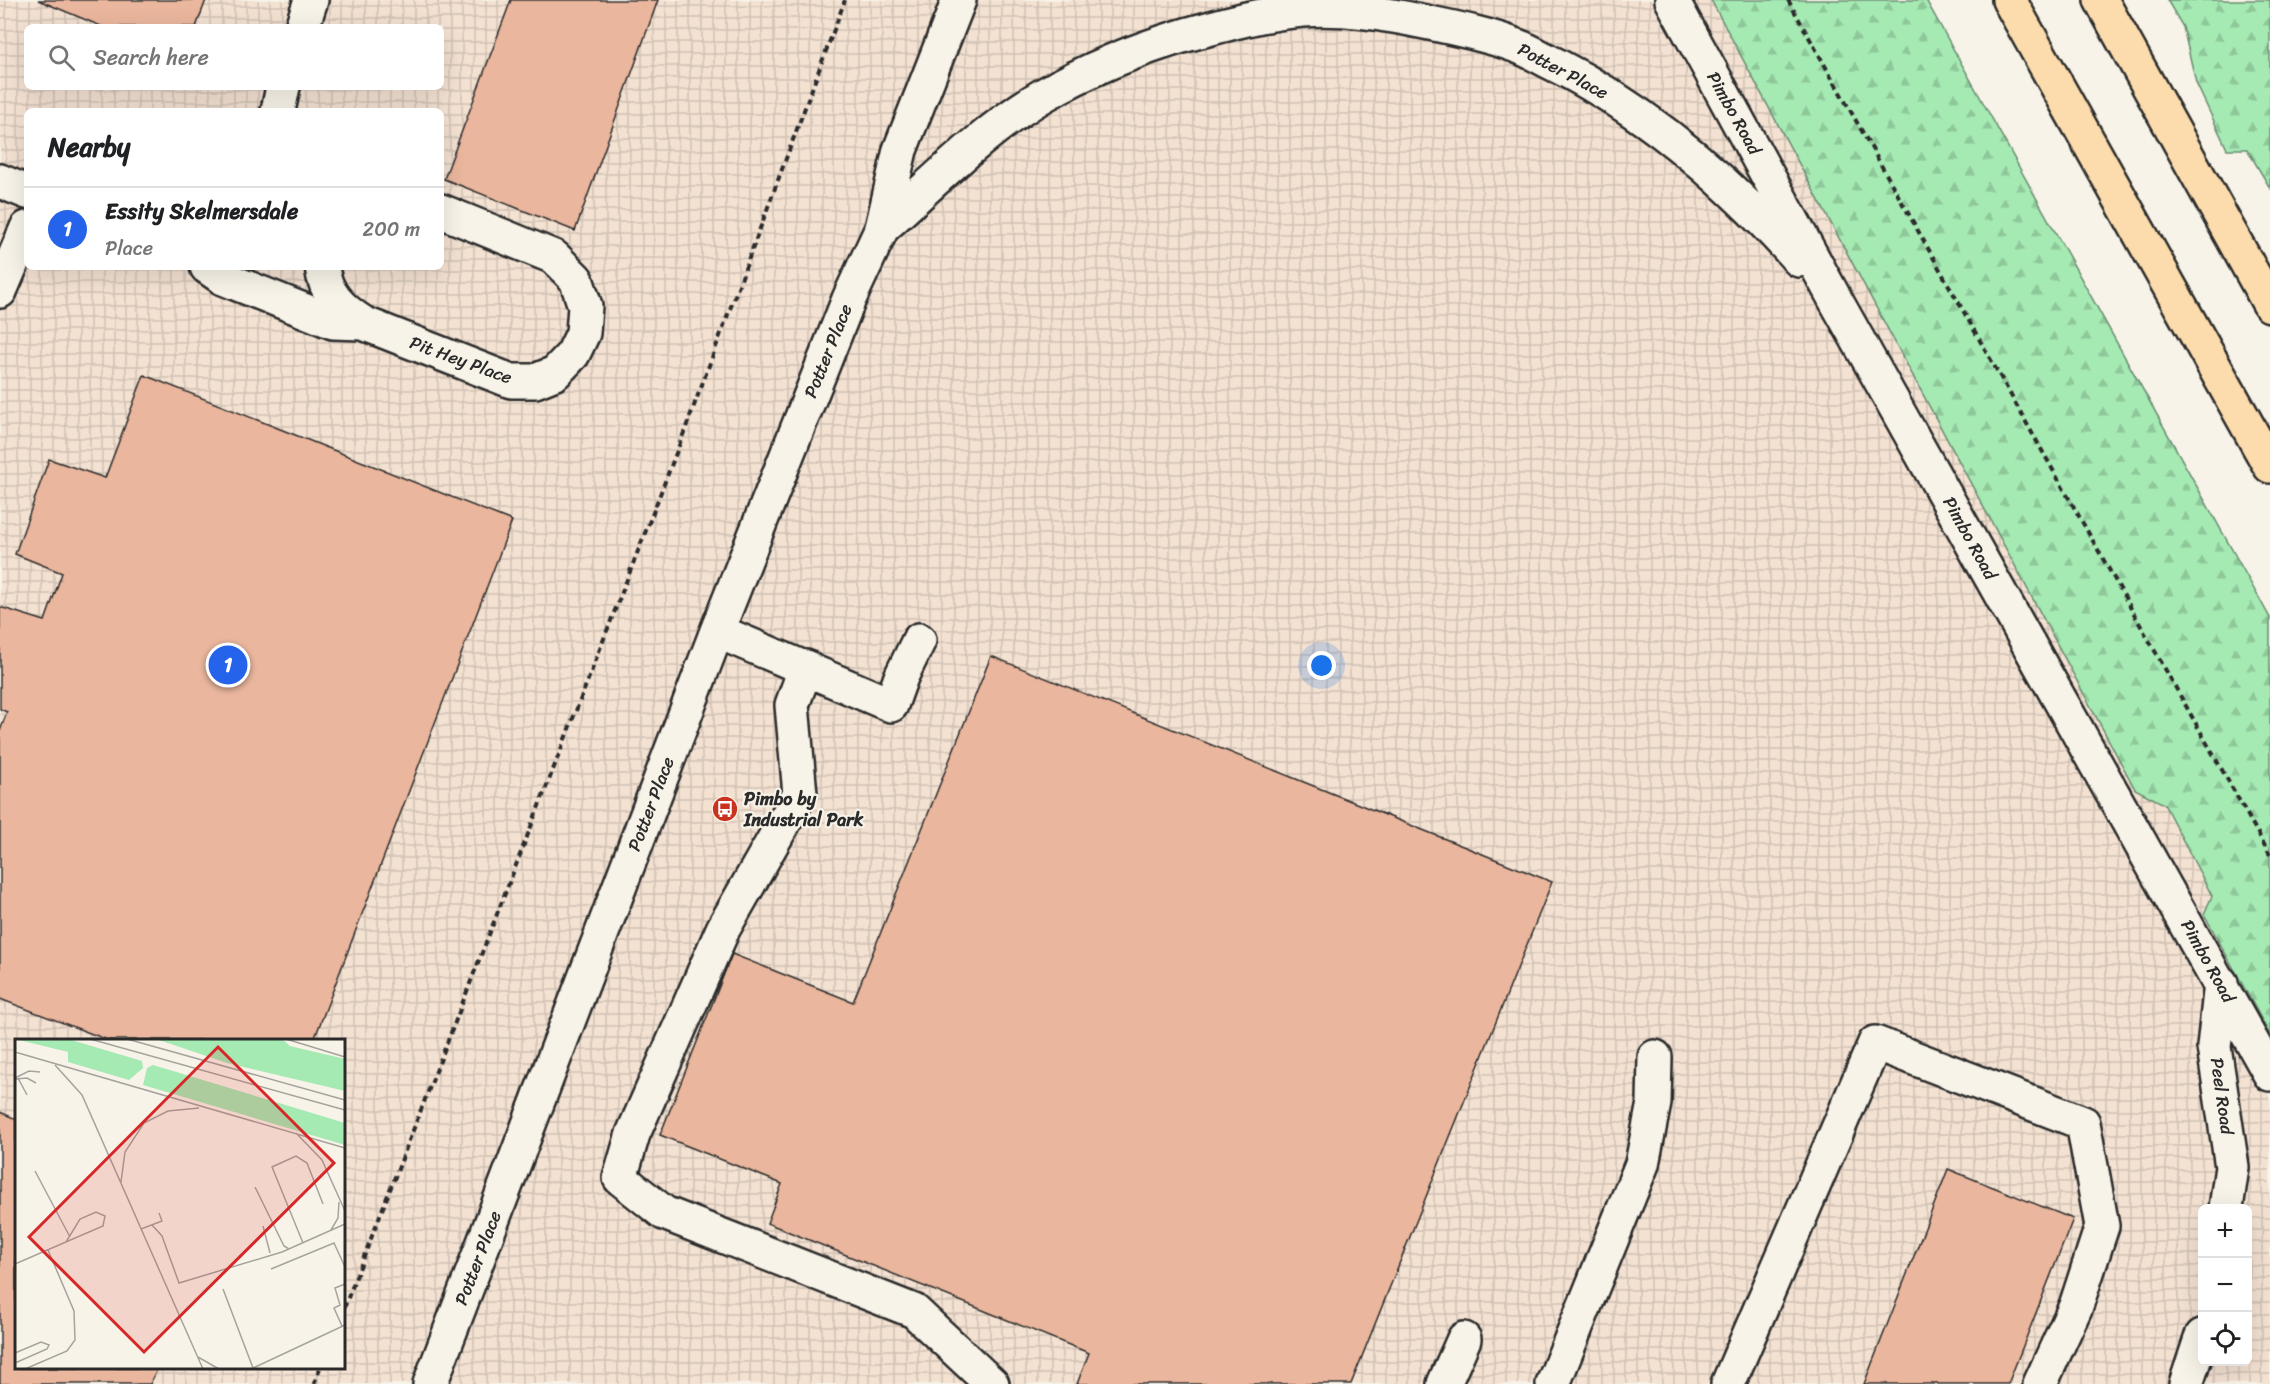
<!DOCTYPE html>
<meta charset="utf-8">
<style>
body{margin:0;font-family:Sriracha,sans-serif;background:#f2f2f2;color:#202124}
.controls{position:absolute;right:18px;bottom:18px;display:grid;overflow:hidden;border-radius:9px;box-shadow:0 6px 24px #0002}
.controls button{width:54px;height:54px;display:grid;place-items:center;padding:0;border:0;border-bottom:2px solid #e0e0e0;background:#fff;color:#202124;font:30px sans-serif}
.you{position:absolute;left:1322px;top:666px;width:21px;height:21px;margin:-15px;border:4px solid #fff;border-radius:50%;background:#1a73e8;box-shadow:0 0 0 9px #1a73e833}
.badge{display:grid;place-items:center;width:39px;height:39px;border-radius:50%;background:#2563eb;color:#fff;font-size:20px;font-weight:700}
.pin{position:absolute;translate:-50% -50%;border:3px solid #fff;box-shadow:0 2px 6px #0006}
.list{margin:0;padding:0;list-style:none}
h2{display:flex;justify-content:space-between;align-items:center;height:78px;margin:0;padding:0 24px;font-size:26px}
h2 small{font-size:20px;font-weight:400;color:#757577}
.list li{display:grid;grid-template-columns:39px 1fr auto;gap:18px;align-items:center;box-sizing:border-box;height:84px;padding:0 24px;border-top:2px solid #e0e0e0}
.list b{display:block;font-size:22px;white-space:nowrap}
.list p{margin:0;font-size:20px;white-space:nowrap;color:#757577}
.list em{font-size:20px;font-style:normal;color:#757577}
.icon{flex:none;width:33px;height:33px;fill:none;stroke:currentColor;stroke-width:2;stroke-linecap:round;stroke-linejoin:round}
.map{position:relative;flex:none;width:2270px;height:1384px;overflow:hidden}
.search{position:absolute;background:#fff;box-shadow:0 6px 24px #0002;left:24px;top:24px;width:420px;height:66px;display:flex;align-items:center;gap:15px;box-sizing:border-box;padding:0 21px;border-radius:9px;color:#757577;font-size:22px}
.panel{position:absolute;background:#fff;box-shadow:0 6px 24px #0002;left:24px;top:108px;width:420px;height:162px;border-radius:9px}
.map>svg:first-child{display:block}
</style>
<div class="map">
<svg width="2270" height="1384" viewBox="0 0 2270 1384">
<defs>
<pattern id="industrial-grid" width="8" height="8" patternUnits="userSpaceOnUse" patternTransform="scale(1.5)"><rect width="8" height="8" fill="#f3e1d2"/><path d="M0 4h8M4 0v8" fill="none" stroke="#d0c1b4"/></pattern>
<pattern id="forest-firs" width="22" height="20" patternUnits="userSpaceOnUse" patternTransform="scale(1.5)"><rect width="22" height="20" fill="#a5e9b3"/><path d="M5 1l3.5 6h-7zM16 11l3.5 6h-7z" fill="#8ec89a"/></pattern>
</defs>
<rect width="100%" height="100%" fill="#f7f3e8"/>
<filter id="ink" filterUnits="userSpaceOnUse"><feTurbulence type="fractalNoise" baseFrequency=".0167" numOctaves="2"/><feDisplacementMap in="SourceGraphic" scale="12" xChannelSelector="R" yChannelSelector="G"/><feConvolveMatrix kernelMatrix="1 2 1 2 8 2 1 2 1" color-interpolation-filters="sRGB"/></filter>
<g filter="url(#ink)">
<path fill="url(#industrial-grid)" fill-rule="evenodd" d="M0,0h1746l524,954v430h-2270zM27,27h414v60h-414zM27,111h414v156h-414zM16,1040h328v328h-328zM2202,1208h46v154h-46z"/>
<path fill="url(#forest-firs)" stroke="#688a6f" stroke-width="1.5" d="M1711,0h215l333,598 11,20v417l-66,-121 8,-18 -48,-92 -29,-15z
M2167,0h103v188l-23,-39h-20l-31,-66 -13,-56z"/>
<path fill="#eab69d" stroke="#2b2b2b" stroke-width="1.5" d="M38,0h168l-10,27h-93z
M511,0h147l-83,231 -131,-52z
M144,375l368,146 -198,519h-206l-108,-41v-268l7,-19 -7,-3v-102l45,14 17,-48 -47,-19 34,-95 56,19z
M991,656l561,226 -201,502h-274l12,-31 -322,-130 15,-39 -122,-49 72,-181 121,48z
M0,1112l16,7v249h142l-8,16h-150z
M1948,1169l125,50 -65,165h-144z"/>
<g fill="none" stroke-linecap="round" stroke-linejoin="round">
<g stroke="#2b2b2b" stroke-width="38">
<path id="minor" d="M1672,0l164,301 434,773
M302,27l9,-27
M278,111l5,-24
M0,181l27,11
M882,228c51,-45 101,-97 160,-132 46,-27 96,-47 147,-62 37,-10 75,-21 114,-24 42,-3 82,4 122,12 29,6 65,13 92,24 14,5 26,13 39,19 94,48 173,116 243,195
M207,267l16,11 110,44 30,1 148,58h24l20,-8 18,-19 10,-21 2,-27 -9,-27 -22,-22 -113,-46
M322,267c3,27 19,42 41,56
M0,291l27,-63
M717,631l174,74 10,-28 18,-37
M806,667l-14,38 8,89 -77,135 -90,205 -13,44 44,35 250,98 78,73
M2221,983l-7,64 18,120 -6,41
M430,1384l287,-753 132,-332 33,-71 18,-78 59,-150
M1444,1384l20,-45
M1553,1384l89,-220 12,-61 1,-46
M1728,1384l147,-341 208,80 19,103 -26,80 -36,78
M2186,1384l16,-48"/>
</g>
<g stroke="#2b2b2b" stroke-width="38">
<path id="highway" d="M2009,0l261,466
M2101,0l169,305"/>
</g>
<path stroke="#2b2b2b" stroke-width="4" stroke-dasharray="6 4.5" stroke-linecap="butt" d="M1788,0l482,855
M344,1308l341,-878 160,-430
M314,1384l6,-16"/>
<use href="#minor" stroke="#f7f3e8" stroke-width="33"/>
<use href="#highway" stroke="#fcdcac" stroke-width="33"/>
</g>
</g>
<defs>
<g id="bus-disc" transform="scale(1.35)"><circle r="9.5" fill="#c8321e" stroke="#f7f3e8"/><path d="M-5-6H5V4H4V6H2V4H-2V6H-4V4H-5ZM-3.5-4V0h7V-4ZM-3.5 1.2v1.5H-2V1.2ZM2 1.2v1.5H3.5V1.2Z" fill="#fff"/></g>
</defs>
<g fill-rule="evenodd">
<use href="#bus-disc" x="725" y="809"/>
</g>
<g text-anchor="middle" stroke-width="4.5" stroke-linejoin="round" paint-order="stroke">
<g font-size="18" fill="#2b2b2b" stroke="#f7f3e8">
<text transform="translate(1563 71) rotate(28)" y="6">Potter Place</text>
<text transform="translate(1734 113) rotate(61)" y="6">Pimbo Road</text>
<text transform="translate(828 351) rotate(-68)" y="6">Potter Place</text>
<text transform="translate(461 360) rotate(20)" y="6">Pit Hey Place</text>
<text transform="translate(1970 538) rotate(61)" y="6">Pimbo Road</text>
<text transform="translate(651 804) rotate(-69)" y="6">Potter Place</text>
<text transform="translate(2208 961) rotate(61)" y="6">Pimbo Road</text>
<text transform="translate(2222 1096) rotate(82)" y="6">Peel Road</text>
<text transform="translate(478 1258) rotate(-69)" y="6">Potter Place</text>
</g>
<g font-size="18" font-weight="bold" fill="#2b2b2b" stroke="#f7f3e8" text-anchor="start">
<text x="744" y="805">Pimbo by<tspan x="744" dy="21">Industrial Park</tspan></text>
</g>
</g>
<g transform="translate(15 1039)">
<rect width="330" height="330" fill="#f7f3e8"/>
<path d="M0,0h53l74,22 1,7 -14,12 -61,-18v-10zM141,0h126l8,7 55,13v32l-118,-28zM138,26l192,58v22l-202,-60 4,-17z" fill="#a5e9b3"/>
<path fill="none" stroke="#a5a39c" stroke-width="1.5" d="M75,0l255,71M112,0l218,61M271,0l59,18M0,13l330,96M40,26l27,30 121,274M0,39l14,-7 11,1M3,39l9,17M1,40l11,-1 9,5M281,94l26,27 23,51M20,132l35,66M106,143l4,-30 19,-29 24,-12 31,-3M240,148l29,59 5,3M137,186l10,11 17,47 103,-31 63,-28M248,187l7,27M126,190l21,-8 -3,-8M316,191l7,-12 1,-16M288,204l-31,-76 24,-11 11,7 16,41M0,225l88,-38 2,-10 -9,-4 -16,7 -14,23M256,230l63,-26 11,24M208,250l30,79M327,287l-8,-18 6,-3 -5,-17 10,-4M0,314l26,-11 8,3 -2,4 -32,14M183,318l21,12M10,330l42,-18 8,-11 -1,-29 -26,-61M236,330l94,-44"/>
<path fill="#d62828" fill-opacity="0.15" stroke="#d62828" stroke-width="3" d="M203,8l116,116 -190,189 -115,-115z"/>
<rect width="330" height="330" fill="none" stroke="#2b2b2b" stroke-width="3"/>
</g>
</svg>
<div class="controls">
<button>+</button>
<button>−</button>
<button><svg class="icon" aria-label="locate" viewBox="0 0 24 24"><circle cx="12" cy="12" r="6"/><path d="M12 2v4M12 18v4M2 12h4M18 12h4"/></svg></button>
</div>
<div class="you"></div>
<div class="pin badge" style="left:228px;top:665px">1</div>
<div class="search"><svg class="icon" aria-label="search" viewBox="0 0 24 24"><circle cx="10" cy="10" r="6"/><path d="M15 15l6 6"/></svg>Search here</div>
<section class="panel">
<h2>Nearby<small></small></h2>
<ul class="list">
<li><span class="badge">1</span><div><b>Essity Skelmersdale</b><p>Place</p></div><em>200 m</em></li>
</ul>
</section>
</div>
